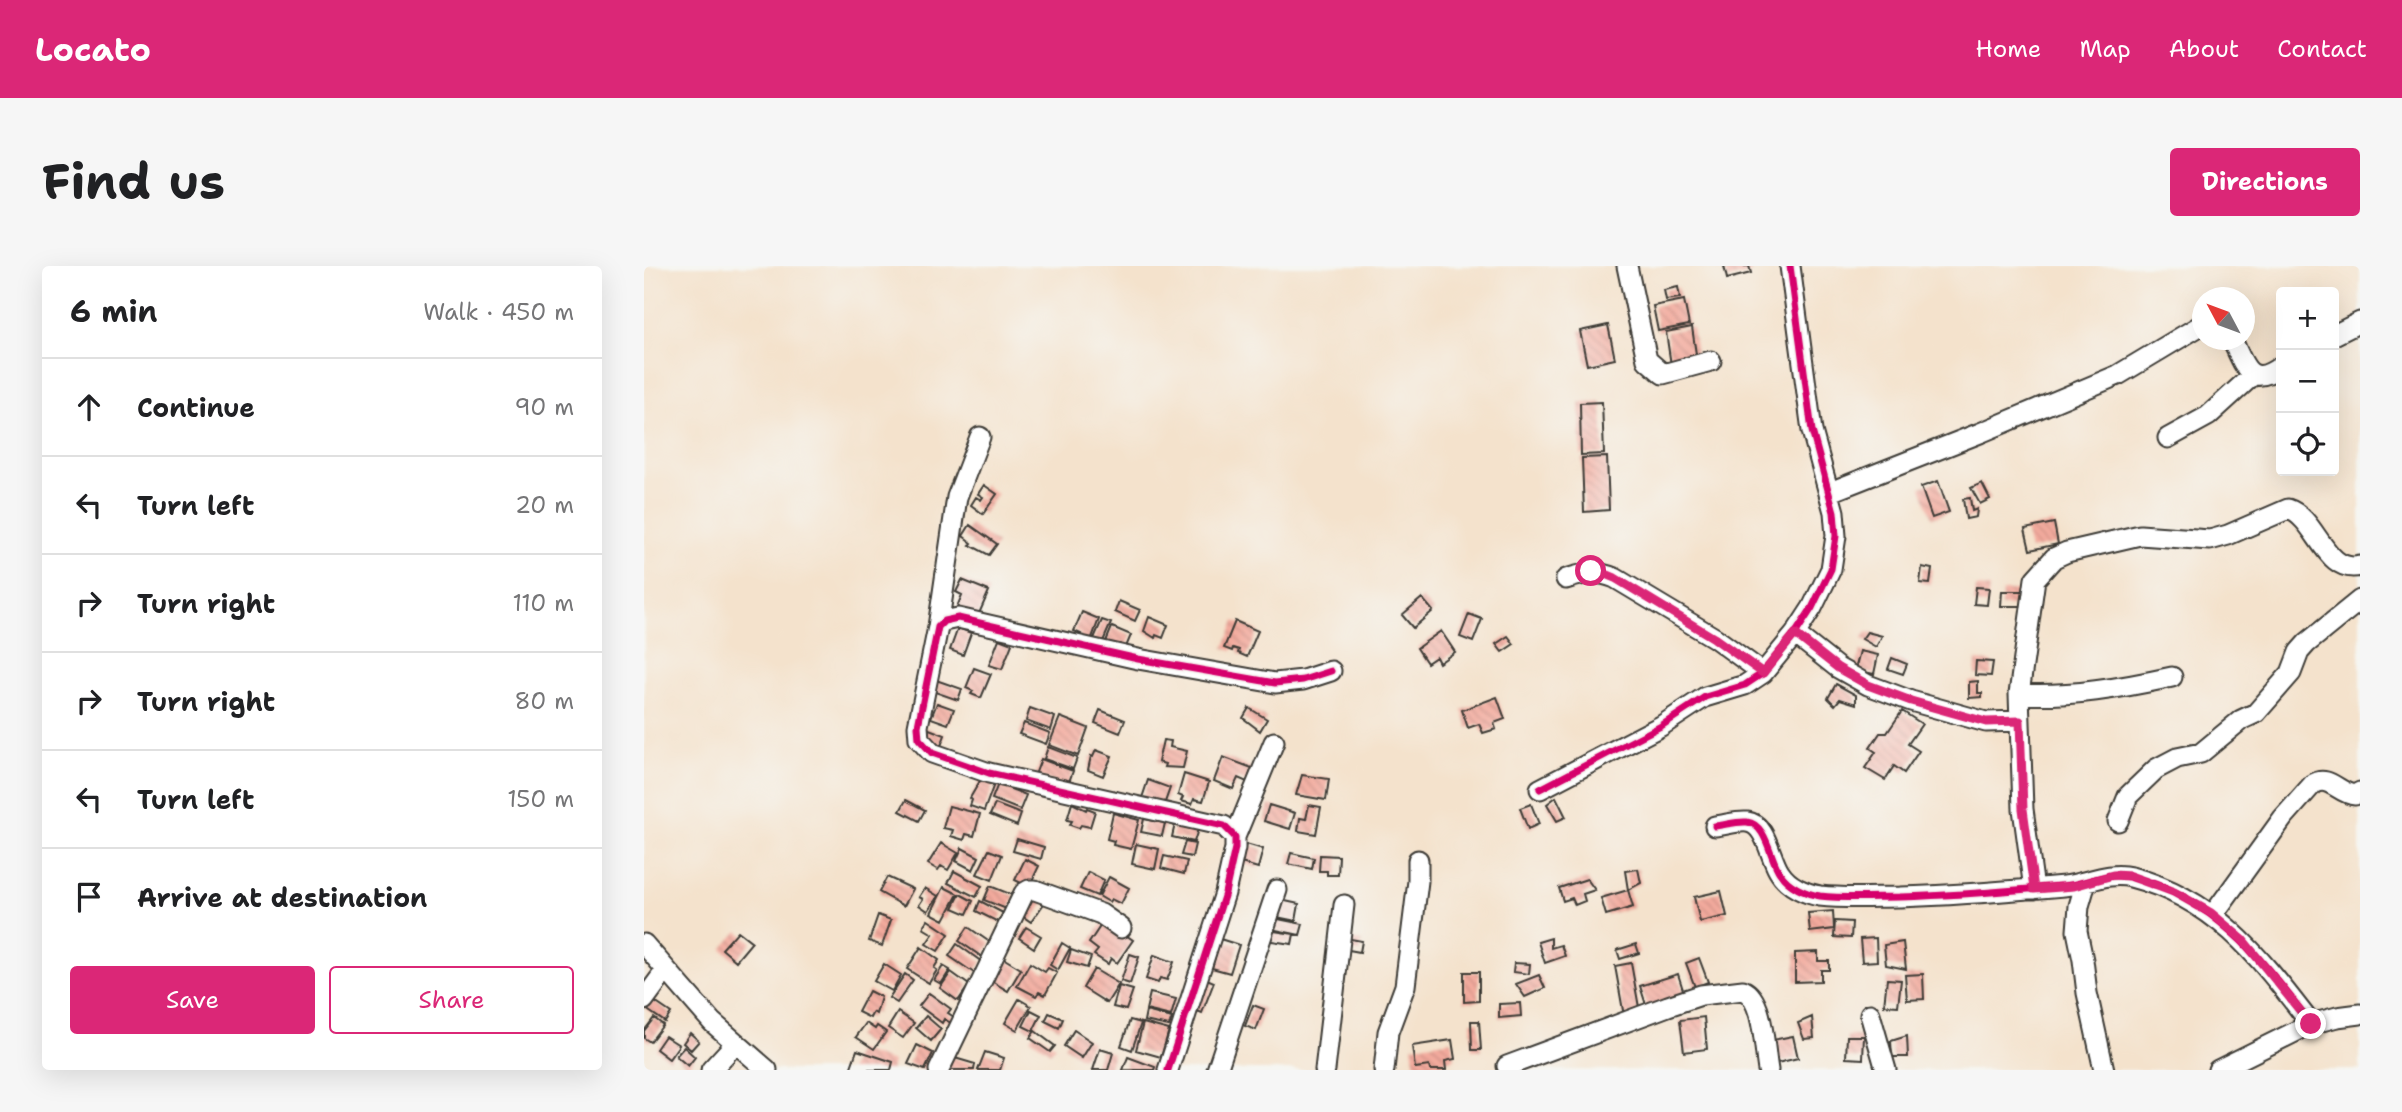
<!DOCTYPE html>
<meta charset="utf-8">
<style>
body{margin:0;font-family:"Shantell Sans",sans-serif;background:#f6f6f6;color:#202124}
.controls{position:absolute;right:21px;top:21px;display:grid;overflow:hidden;border-radius:7px;box-shadow:0 7px 28px #0002}
.controls button{width:63px;height:63px;display:grid;place-items:center;padding:0;border:0;border-bottom:2px solid #e0e0e0;background:#fff;color:#202124;font:35px sans-serif}
.compass{position:absolute;left:1548px;top:21px;width:63px;height:63px;border-radius:50%;background:#fff;box-shadow:0 7px 28px #0002;rotate:311deg}
.stop{position:absolute;width:21px;height:21px;margin:-16px;border:5px solid #db2777;border-radius:50%;background:#fff}
.stop.end{background:#db2777;border-color:#fff;box-shadow:0 2px 7px #0008}
.list{margin:0;padding:0;list-style:none}
h2{display:flex;justify-content:space-between;align-items:center;height:91px;margin:0;padding:0 28px;font-size:30px}
h2 small{font-size:23px;font-weight:400;color:#757577}
.list li{display:grid;grid-template-columns:46px 1fr auto;gap:21px;align-items:center;box-sizing:border-box;height:98px;padding:0 28px;border-top:2px solid #e0e0e0}
.list b{display:block;font-size:26px;white-space:nowrap}
.list em{font-size:23px;font-style:normal;color:#757577}
.actions{display:flex;gap:14px;padding:21px 28px}
.actions a{flex:1;padding:16px 0;border:2px solid #db2777;border-radius:7px;text-align:center;font-size:24px;color:#db2777}
.actions .main{background:#db2777;color:#fff}
.icon{flex:none;width:38px;height:38px;fill:none;stroke:currentColor;stroke-width:2;stroke-linecap:round;stroke-linejoin:round}
.map{position:relative;flex:none;width:1716px;height:804px;overflow:hidden;border-radius:7px}
header{display:flex;align-items:center;gap:42px;box-sizing:border-box;height:98px;padding:0 35px;background:#db2777;color:#fff}
header strong{font-size:33px}
nav{display:flex;gap:38px;margin-inline-start:auto;font-size:24px}
.intro{display:flex;align-items:center;justify-content:space-between;box-sizing:border-box;height:168px;padding:0 42px}
h1{margin:0;font-size:49px}
.button{padding:18px 32px;border-radius:7px;background:#db2777;color:#fff;font-size:24px;font-weight:700}
main{display:flex;gap:42px;padding:0 42px}
aside{flex:1;background:#fff;border-radius:7px;box-shadow:0 7px 28px #0002}
.map>svg:first-child{display:block}
</style>
<header>
<strong>Locato</strong>
<nav><a>Home</a><a>Map</a><a>About</a><a>Contact</a></nav>
</header>
<div class="intro"><h1>Find us</h1><a class="button">Directions</a></div>
<main>
<aside>
<h2>6 min<small>Walk · 450 m</small></h2>
<ul class="list">
<li><svg class="icon" aria-label="ahead" viewBox="0 0 24 24"><path d="M12 20V5M6 11l6-6 6 6"/></svg><div><b>Continue</b></div><em>90 m</em></li>
<li><svg class="icon" aria-label="left" viewBox="0 0 24 24"><path d="M17 20v-9H6M10 6l-5 5 5 5"/></svg><div><b>Turn left</b></div><em>20 m</em></li>
<li><svg class="icon" aria-label="right" viewBox="0 0 24 24"><path d="M7 20v-9h11M14 6l5 5-5 5"/></svg><div><b>Turn right</b></div><em>110 m</em></li>
<li><svg class="icon" aria-label="right" viewBox="0 0 24 24"><path d="M7 20v-9h11M14 6l5 5-5 5"/></svg><div><b>Turn right</b></div><em>80 m</em></li>
<li><svg class="icon" aria-label="left" viewBox="0 0 24 24"><path d="M17 20v-9H6M10 6l-5 5 5 5"/></svg><div><b>Turn left</b></div><em>150 m</em></li>
<li><svg class="icon" aria-label="arrive" viewBox="0 0 24 24"><path d="M6 21V4h12l-3 4 3 4H6"/></svg><div><b>Arrive at destination</b></div></li>
</ul>
<div class="actions"><a class="main">Save</a><a>Share</a></div>
</aside>
<div class="map">
<svg width="1716" height="804" viewBox="0 0 1716 804">
<defs>
<pattern id="building-back-hatch" width="6" height="6" patternUnits="userSpaceOnUse" patternTransform="scale(1.75)"><rect width="6" height="6" fill="#f3aa9d"/><path d="M-1 5l2 2M0 0l6 6M5-1l2 2" fill="none" stroke="#d09287"/></pattern>
</defs>
<rect width="100%" height="100%" fill="#f6f6f2"/>
<filter id="ink" filterUnits="userSpaceOnUse"><feTurbulence type="fractalNoise" baseFrequency=".0143" numOctaves="2"/><feDisplacementMap in="SourceGraphic" scale="14" xChannelSelector="R" yChannelSelector="G"/><feConvolveMatrix kernelMatrix="1 2 1 2 8 2 1 2 1" color-interpolation-filters="sRGB"/></filter>
<filter id="wash" filterUnits="userSpaceOnUse"><feTurbulence type="fractalNoise" baseFrequency=".00686" numOctaves="4" result="noise"/><feDisplacementMap in="SourceGraphic" scale="28" xChannelSelector="R" yChannelSelector="G"/><feGaussianBlur stdDeviation="1.57" result="paint"/><feColorMatrix in="noise" values="0 0 0 0 0 0 0 0 0 0 0 0 0 0 0 0 0 1.4 0 .05"/><feComposite in="paint" operator="in"/></filter>
<g filter="url(#wash)">
<rect width="100%" height="100%" fill="#f4e2cc"/>
<g id="blocks">
<path fill="url(#building-back-hatch)" d="M1080,0h25l2,7 -24,6z
M1034,21l2,11 -14,2 -2,-10z
M1040,34l5,25 -31,6 -5,-25z
M964,59l7,34 -28,6 -7,-34z
M1048,61l5,34 -26,4 -5,-33z
M958,136l2,52 -23,1 -1,-52z
M963,191l2,53 -25,2 -2,-54z
M1294,215l11,31 -17,6 -11,-31z
M1338,217l8,16 -10,5 -9,-16z
M340,219l13,9 -14,20 -12,-9 5,-8 5,3 2,-3 -5,-3z
M1326,232l2,13 5,-2 -1,8 -10,2 -3,-20z
M1410,257l4,21 -28,6 -5,-21z
M326,259l27,19 -8,11 -19,-10 2,-2 -9,-7z
M1278,301l10,2 -2,15 -10,-1z
M318,314l27,11 -11,25 -21,-9 5,-12 -6,-3z
M1332,321l13,1 -2,17 -13,-1z
M1358,325h25l-1,15h-25z
M778,332l11,13 -20,17 -11,-13z
M475,335l21,9 -5,11 -20,-9z
M438,346l17,7 -9,24 -11,-5 2,-4 -7,-3z
M825,348l13,5 -9,23 -13,-5z
M505,351l19,8 -5,13 -7,-3 -1,3 -11,-7z
M458,354l9,3 -10,23 -9,-3z
M591,355l23,10 -11,26 -9,-4 1,-3 -6,-2 -1,3 -8,-3z
M468,361l19,8 -7,17 -19,-8z
M314,362l13,5 -8,22 -13,-5z
M797,365l14,21 -16,11 -3,-6 -9,6 -10,-15z
M1223,366l15,4 -6,11 -14,-8z
M864,370l6,8 -12,8 -6,-8z
M355,373l13,5 -10,25 -13,-4z
M1216,385l18,4 -4,19 -19,-4z
M1248,392l15,6 -4,10 -15,-5z
M1332,395l17,1 -2,14 -16,-1z
M330,402l17,6 -10,24 -10,-4 2,-3 -7,-3z
M292,414l26,9 -4,11 -26,-9z
M1334,415v12h4v4l-13,1v-16z
M1192,418l20,11v9l-16,-5 -5,6 -7,-7z
M853,431l8,22 -11,4 2,6 -13,4 -4,-9 -11,4 -6,-18z
M293,437l17,6 -6,15 -17,-6z
M386,442l25,9 -4,13 -25,-9z
M605,442l18,11 -7,12 -17,-13z
M456,444l25,10 -5,13 -25,-10z
M1258,445l20,13 -14,20 11,7 -15,22 -10,-7 -9,14 -20,-12 11,-16 -6,-4 10,-15h7z
M416,451l28,11 -10,28 -29,-11z
M380,457l26,10 -4,11 -27,-10z
M280,461l21,8 -6,16 -12,-4z
M519,474l8,1 -1,6 17,4 -4,17 -19,-1 1,-3 -7,-2z
M404,481l29,11 -4,11 -29,-10z
M452,484l16,6 -9,20 -15,-6 3,-14 2,1z
M579,491l29,11 -5,14 -9,-4 -5,11 -19,-8z
M397,493l32,12 -6,16 -32,-12z
M540,508l25,8 -6,19 -9,-2 -2,5 -11,-3 2,-4 -5,-2z
M658,509l27,4 -3,21 -30,-5z
M337,513l13,5 -10,27 -14,-5 2,-6 -2,-2z
M504,514l22,8 -6,17 -24,-1z
M354,518l28,11 -6,15 -28,-11z
M912,531l10,20 -9,4 -10,-17z
M262,534l19,10 -6,11 -19,-10z
M428,537l14,7 1,-2 8,3 -5,16 -9,-2 -2,3 -9,-3 2,-4 -5,-1z
M351,538l26,10 -4,12 -27,-11z
M887,538l8,20 -11,5 -8,-21z
M625,539l26,8 -5,16 -26,-8z
M665,539l12,2 -5,27 -18,-3 2,-13 6,1z
M305,540l31,8 -6,22 -8,-2 -2,6 -13,-4 2,-6 -10,-2z
M469,547l26,7 -8,29 -18,-4 1,-4 -7,-2z
M500,553l21,4 -3,13 -21,-4z
M531,558l23,5 -4,13 -22,-5z
M373,573l27,8 -3,12 -28,-8z
M541,576l10,2 -3,13 -11,-2z
M297,577l17,10 -10,17 -7,-4 -3,4 -10,-6z
M492,578l23,5 -4,20 -23,-5z
M602,578l17,5 -5,19 -17,-5z
M318,582l17,9 -6,13 -17,-9z
M345,584l13,5 -10,25 -15,-6z
M647,587l23,5 -2,11 -24,-5z
M676,589l19,1 -1,19h-11v-4h-8z
M520,590l23,5 -3,13 -23,-6z
M381,593l14,7 -10,21 -14,-7z
M994,603l3,14 -13,7 -3,-19z
M310,605l28,15 -6,11 -28,-14z
M444,606l16,8 -7,16 -17,-7z
M243,611l26,12 -9,17 -25,-14z
M465,611l20,11 -8,16 -10,-5 -2,3 -10,-6z
M943,613l8,11 -12,4 2,7 -10,4 -3,-7 -9,3 -4,-13z
M346,620l25,10 -6,14 -25,-10z
M300,621l14,7 -14,26 -13,-7z
M281,622l13,8 -10,15 -9,-6 4,-6 -4,-2z
M984,624l5,17 -27,8 -5,-17z
M1077,625l6,25 -27,6 -6,-25z
M316,628l13,7 -6,13 -14,-6z
M388,628l13,8 -14,20 -13,-9z
M632,633l23,5 -3,17 -24,-5z
M336,635l23,12 -5,9 -22,-11z
M1189,645l1,18 -24,3 -2,-19z
M234,649l13,5 -9,26 -13,-5z
M629,652l30,6 -3,11 -29,-6z
M284,654l21,14 -11,17 -12,-7 7,-10 -10,-6z
M1191,655l17,1 -1,16 -17,-1z
M466,658l23,16 -16,23 -6,-5 -3,6 -14,-9 4,-5 -9,-7 12,-18z
M324,661l23,16 -9,14 -23,-16z
M382,661l15,9 -7,12 -15,-10z
M623,664l27,4 -2,10 -27,-4z
M94,665l14,11 -16,19 -14,-12z
M701,672l17,3 -2,11 -17,-3z
M907,672v10l10,-3 4,11 -20,7 -7,-21z
M1232,672l1,23 -15,1 -2,-23z
M576,673l19,6 -9,28 -18,-5z
M1259,676l3,27 -20,-4 -2,-20z
M418,677l8,5 -12,22 -8,-5z
M313,678l25,18 -8,11 -25,-17z
M992,678l3,9 -19,6 -3,-9z
M277,681l18,13 -5,8 3,2 -8,13 -22,-14z
M427,684l20,7 -4,11 -20,-6z
M1174,686v9h11v9h-8v11l-26,1v-29z
M486,688l9,3 -9,27 -9,-3z
M354,689l23,14 -13,22 -23,-14z
M510,689l20,7 -7,18 -7,-2 -2,5 -12,-4z
M1055,692l9,24 -13,5 -9,-24z
M386,697l15,9 3,-4 9,5 -12,22 -6,-3 -3,4 -19,-10z
M870,697l16,1 -1,10 -16,-2z
M987,697l9,50 -16,3 -9,-50z
M240,698l17,11 -9,16 -18,-10z
M299,700l7,4 -9,14 -7,-4z
M450,703l25,15 -12,19 -24,-15z
M307,706l18,13 -11,16 -18,-13z
M820,706h15v29l-15,1z
M261,708l8,6 -16,23 -8,-5z
M1034,708l7,22 -38,12 -7,-22z
M1279,708l1,25 -17,1 -2,-25z
M895,709l6,13 -20,9 -9,-13z
M558,711l12,5 -12,31 -12,-5z
M1243,713l14,1 -3,26 -14,-1z
M475,720l14,4 -7,20 -13,-3z
M225,725l12,6 -5,17 -3,-2 -3,6 -12,-6z
M285,727l22,16 -3,4 6,4 -3,6 -7,-4 -2,4 -23,-17z
M506,727l26,6 -5,17 -25,-6z
M375,733l12,7 -14,24 -12,-7z
M8,734l19,13 -6,9 -19,-13z
M876,737l1,13 -22,2v-14z
M609,739l11,4 -8,21 -11,-4z
M387,744l10,5 -8,16 -10,-5z
M502,745l26,7 -3,8 -25,-5z
M254,746l16,11 -11,15 -15,-10z
M405,747l14,6 -4,9 -14,-7z
M282,750l15,13 -10,12 -15,-13z
M1060,751l3,32 -23,3 -4,-32z
M1168,751l2,21 -10,1 -6,-16z
M10,752l9,7 -13,17 -6,-4v-7z
M486,754l11,3 -9,27 -11,-4z
M827,755h8l2,29h-9z
M222,757l9,6 2,-3 9,6 -12,17 -18,-12z
M499,757l26,7 -8,27 -25,-7z
M430,764l18,12 -10,16 -18,-12z
M391,765l20,15 -5,6 -20,-14z
M46,767l9,8 -8,9 -8,-7z
M21,770l14,9 -10,14 -13,-10z
M1149,770l5,22 -25,6 -5,-23z
M1203,770h17l-1,23 -17,-1z
M1263,770l1,21h-16l-1,-16z
M808,774l3,19 -10,2 1,9h-16l-1,-4 -14,2 -3,-22z
M273,779l16,8 -8,17 -17,-6z
M40,781l11,10 -7,9 -12,-10z
M456,783l13,4 -5,17h-15z
M213,784l36,12 -2,8h-41z
M341,786l19,6 -4,12h-22z
M304,790l27,8 -1,6h-31z
M484,791l27,10 -1,3h-31z"/>
</g>
</g>
<g filter="url(#ink)">
<use href="#blocks" fill-opacity="0" stroke="#3c3a36" stroke-width="2"/>
<g fill="none" stroke-linecap="round" stroke-linejoin="round">
<g stroke="#3c3a36" stroke-width="23">
<path id="minor" d="M983,0l20,94 16,14 48,-13
M1690,69l26,-13
M1588,74c13,26 17,49 49,26
M1524,172l40,-22 45,-41
M1186,226l150,-59 138,-58 85,-51
M922,313c19,-6 30,-9 49,-1l100,60 48,35
M294,361l19,-130 23,-60
M1151,368l43,34 30,17 43,16 75,21 34,-1
M1375,428c51,3 103,-6 153,-17
M896,523l121,-63 44,-29 40,-12 18,-12 32,-39 17,-26 19,-39 5,-33 -2,-24 -22,-81 -22,-165
M1474,555l10,-25 28,-27 21,-11 24,-5 40,-33 15,-7 35,-40 8,-21 8,-9 53,-43
M1071,560c10,-1 22,-5 32,-4 20,2 23,38 33,51 8,13 26,21 40,23 27,3 54,1 80,1 55,-2 109,-6 164,-11 22,-2 44,-15 67,-9 86,22 129,81 180,147
M591,571l39,-95
M1442,616l-7,24 -2,25 6,29 4,33 17,77
M1390,623l-11,-80 -4,-115 16,-115 19,-21 13,-6 73,-17 70,5 18,-5 60,-26c29,9 37,66 72,57
M1569,649l70,-97 30,-34c16,-10 26,10 42,11l5,-3
M0,678l68,78 55,48
M0,734l22,-30
M1226,748l16,56
M863,800l161,-60 33,-11 42,-5c21,9 21,59 25,80
M67,804l24,-26
M295,804l85,-177 5,-3h6l66,24 20,14
M524,804l57,-177 10,-45v-11l-11,-11 -235,-53 -57,-20 -13,-14 -1,-13 20,-99 6,-6 14,-3 180,41 137,24 28,-3 28,-9
M573,804l60,-180
M681,804l19,-165
M740,804l4,-38 17,-46 13,-105v-21
M1574,804l93,-46 26,-7 23,-3"/>
</g>
<use href="#minor" stroke="#fff" stroke-width="19"/>
<g stroke="#f6f6f2" stroke-width="11">
<path id="cycleway" d="M896,523l121,-63 44,-29 40,-12 18,-12 32,-39 17,-26 19,-39 5,-33 -2,-24 -22,-81 -22,-165
M1071,560c10,-1 22,-5 32,-4 20,2 23,38 33,51 8,13 26,21 40,23 27,3 54,1 80,1 55,-2 109,-6 164,-11 22,-2 44,-15 67,-9 86,22 129,81 180,147
M524,804l57,-177 10,-45v-11l-11,-11 -235,-53 -57,-20 -13,-14 -1,-13 20,-99 6,-6 14,-3 180,41 137,24 28,-3 28,-9"/>
</g>
<use href="#cycleway" stroke="#d6006c" stroke-width="7"/>
</g>
</g>
<g fill="none" stroke-linecap="round" stroke-linejoin="round" filter="url(#ink)">
<path stroke="#db2777" stroke-width="9" d="M947,305l12,2 12,5 99,60 49,35 32,-39 43,34 30,17 43,16 75,21 34,-1 3,88 11,80 40,-3 39,-11 17,1 44,16 37,21 32,27 68,84"/>
</g>
</svg>
<div class="controls">
<button>+</button>
<button>−</button>
<button><svg class="icon" aria-label="locate" viewBox="0 0 24 24"><circle cx="12" cy="12" r="6"/><path d="M12 2v4M12 18v4M2 12h4M18 12h4"/></svg></button>
</div>
<svg class="compass" viewBox="-18 -18 36 36"><path d="M0-13l5 13h-10z" fill="#e53935"/><path d="M0 13l5-13h-10z" fill="#757577"/></svg>
<div class="stop" style="left:947px;top:305px"></div>
<div class="stop end" style="left:1667px;top:758px"></div>
</div>
</main>
